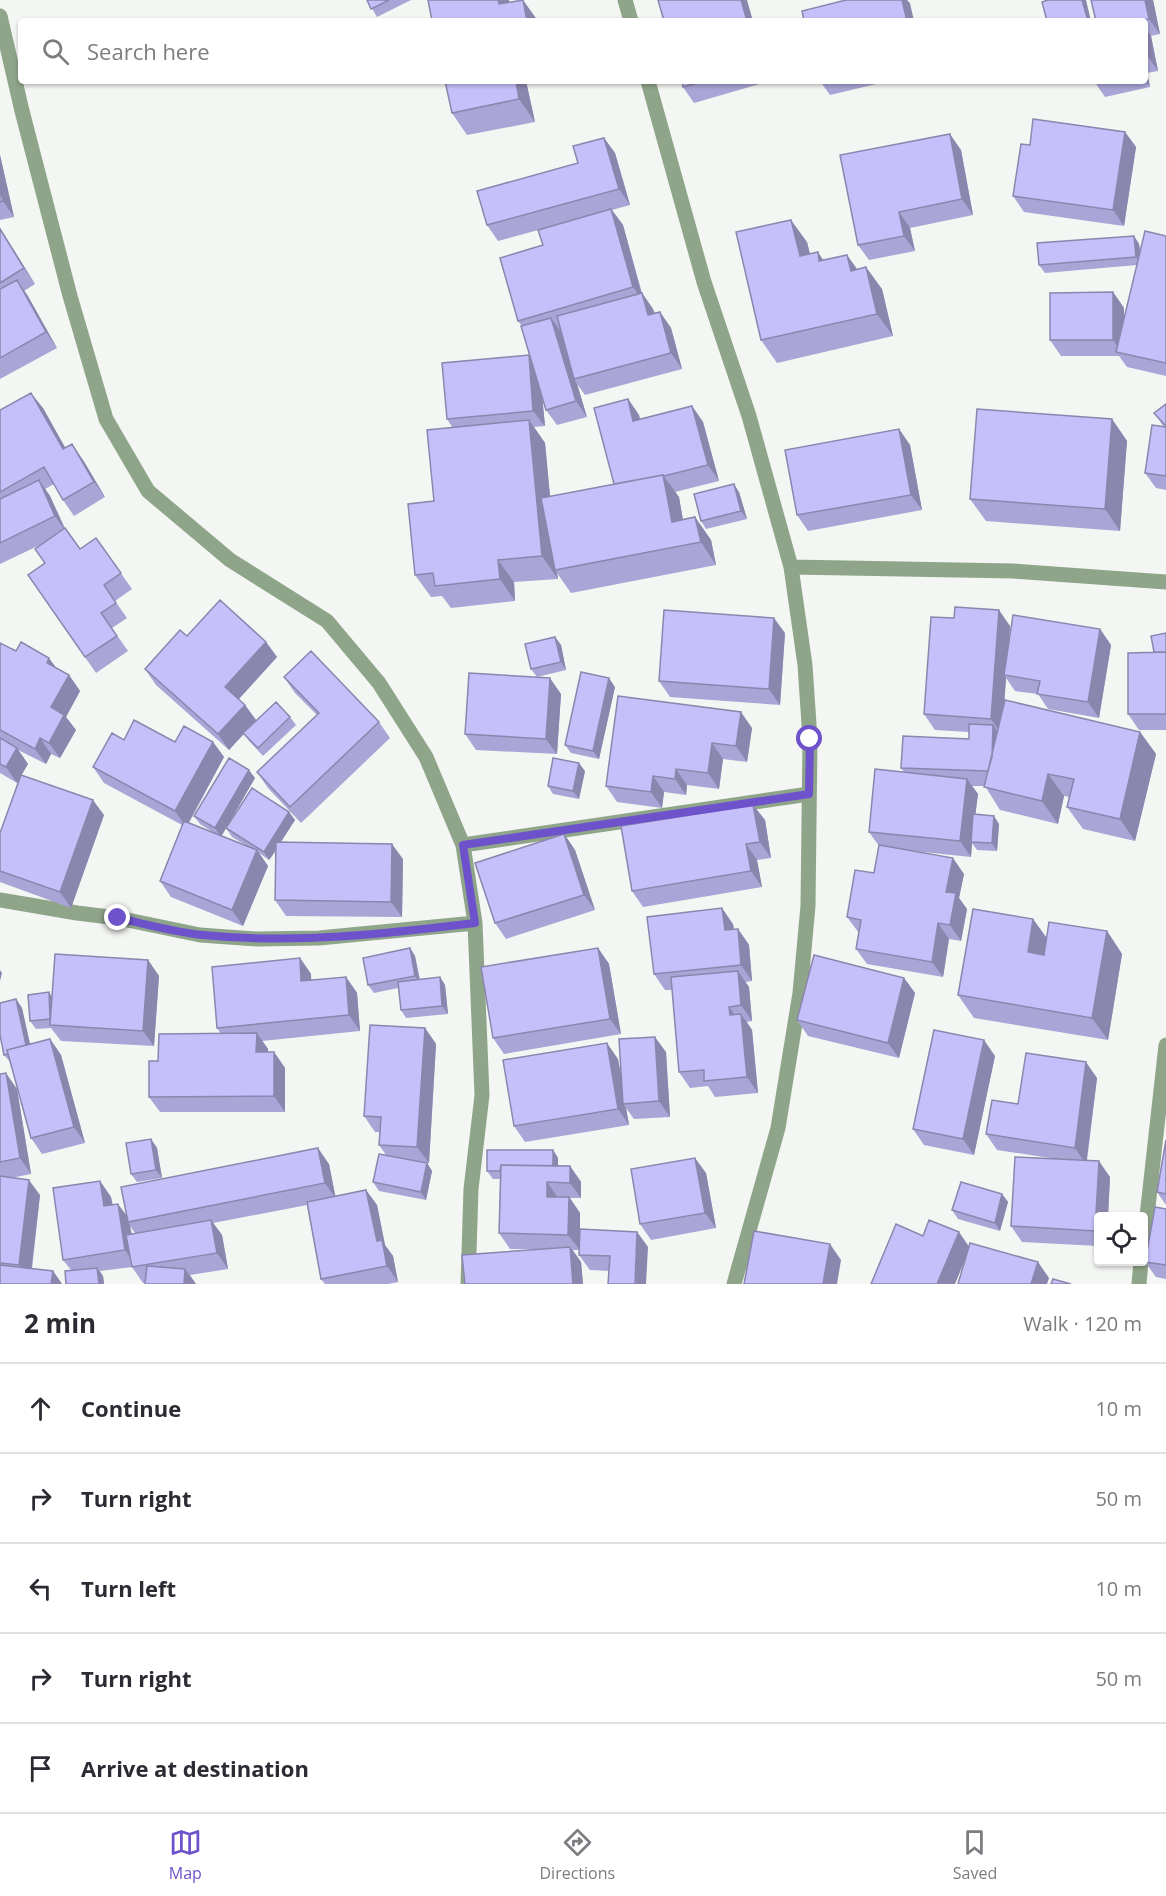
<!DOCTYPE html>
<meta charset="utf-8">
<style>
body{margin:0;font-family:"Open Sans",sans-serif;background:#f2f2f3;color:#2b2b33}
.controls{position:absolute;right:18px;bottom:18px;display:grid;overflow:hidden;border-radius:6px;box-shadow:0 2px 4px #0004}
.controls button{width:54px;height:54px;display:grid;place-items:center;padding:0;border:0;border-bottom:2px solid #e1e1e2;background:#fff;color:#2b2b33;font:30px sans-serif}
.stop{position:absolute;width:18px;height:18px;margin:-14px;border:4px solid #6d52cc;border-radius:50%;background:#fff}
.stop.end{background:#6d52cc;border-color:#fff;box-shadow:0 2px 6px #0008}
.list{margin:0;padding:0;list-style:none}
h2{display:flex;justify-content:space-between;align-items:center;height:78px;margin:0;padding:0 24px;font-size:26px}
h2 small{font-size:20px;font-weight:400;color:#7c7c81}
.list li{display:grid;grid-template-columns:39px 1fr auto;gap:18px;align-items:center;box-sizing:border-box;height:90px;padding:0 24px;border-top:2px solid #e1e1e2}
.list b{display:block;font-size:22px;white-space:nowrap}
.list em{font-size:20px;font-style:normal;color:#7c7c81}
.icon{flex:none;width:33px;height:33px;fill:none;stroke:currentColor;stroke-width:2;stroke-linecap:round;stroke-linejoin:round}
.map{position:relative;flex:none;width:1166px;height:1284px;overflow:hidden}
.search{position:absolute;background:#fff;box-shadow:0 2px 4px #0004;left:18px;right:18px;top:18px;height:66px;display:flex;align-items:center;gap:15px;box-sizing:border-box;padding:0 21px;border-radius:6px;color:#7c7c81;font-size:22px}
.sheet{height:528px;background:#fff}
nav{display:flex;justify-content:space-around;align-items:center;box-sizing:border-box;height:84px;border-top:2px solid #e1e1e2;background:#fff;font-size:16px;color:#7c7c81}
nav a{display:grid;justify-items:center;gap:3px}
nav .on{color:#6d52cc}
.map>svg:first-child{display:block}
</style>
<div class="map">
<svg width="1166" height="1284" viewBox="0 0 1166 1284">
<rect width="100%" height="100%" fill="#f4f6f3"/>
<g fill="none" stroke-linecap="round" stroke-linejoin="round">
<path stroke="#8fa58a" stroke-width="15" d="M625,0l6,21
M0,16l22,95 48,185 36,123 42,72 82,69 97,61 52,62 47,74 37,88 12,78 7,172 -11,94 -3,95
M648,81l56,201 45,134 42,151 14,98 5,74 -2,167 -8,87 -22,135 -44,156
M791,567l222,4 153,11
M463,845l346,-51
M0,900l77,13 41,5 82,17 57,4 62,-1 156,-15
M1144,1243l22,-198
M1139,1284l2,-22"/>
</g>
<path fill="#a9a5d6" fill-rule="evenodd" d="M367,0h44l-34,17z
M1091,0h62l7,34 -9,2 7,35 -11,2 3,14 -45,10 -11,-16h51v-60h-51h2z
M444,81h82l9,41 -68,13 -15,-22 -6,-29z
M682,81h88l-76,22 -11,-16z
M820,81h69l-59,14z
M1125,132l11,15 -12,79 -100,-14 -11,-16z
M604,138l11,15 15,52 -18,5 11,15 19,68 11,16 2,4 5,-1 11,16 11,41 -97,26 -8,-11 10,33 -30,8 -11,-15 -4,-12 3,28 -11,1 11,16 5,53 64,-12 14,-85 11,16 1,4 52,-13 11,16 16,59 -44,11 4,5 4,23 12,-3 16,23 5,25 -145,28 -14,-20 1,6 -44,3 1,19 -64,7 -9,-12 -11,1 -16,-22 38,-147 -6,-9 83,-61 -8,-32 -4,-5 25,-76 21,-22 -66,18 -11,-16 91,-62z
M961,150l12,65 -63,13 5,23 -46,9 -11,-15z
M0,155l14,62 -14,3z
M0,228l35,56 -11,7 33,57 -57,31z
M1134,236l5,8 1,7 26,-15v140l-39,-9 -8,-11h-58l-11,-16 63,-48 11,16v11l13,-54 -92,8 -6,-8z
M807,242l3,12 13,6 24,-5 10,14 25,20 11,47 -116,27 -16,-23z
M1166,404v86l-10,-2 -11,-15 19,-46 -10,-14z
M43,408l22,40 18,12 22,37 -31,19 -11,-16 -9,-16 -9,5 5,7 15,32 15,21 16,-11 36,51 -17,12 12,17 -15,10 16,23 -32,22 -68,-98 17,-12 -1,-20 -44,21v-154z
M1112,419l15,22 -7,90 -134,-10 -16,-22z
M899,429l11,16 12,65 -114,21 -11,-16z
M739,492l8,27 -41,10 -5,-8z
M1010,626l-1,18 91,-15 11,16 -12,73 -51,-9 -10,-15 -23,-3 -9,-13 -2,27 136,27 16,22 -21,87 -52,-12 -16,-22 2,-10 -5,-1 -6,28 -58,-14 -15,-24h-13l6,8 -3,21 24,9 -2,27 -20,-1 -5,-7 -1,14 -58,-6 51,23 -5,24 8,11 -6,32 -12,-2 -6,38 -76,-13 -11,-15 3,-16 -12,-16 27,-44 5,-27 -10,-14 35,-60 -3,-4 68,-29v-7l-34,-2 -11,-16z
M785,633l-5,72 -110,-8 -11,-16z
M1166,633v97h-27l-11,-16 26,-62z
M187,636l79,6 11,15 -38,42 6,6 11,15 34,-3 6,8 -33,31 -14,-15 -5,-7 -15,16 -73,-65 -11,-16z
M555,637l6,8 5,25 -29,7 -6,-8z
M0,643l16,8 41,17 12,7 11,16 -14,26 10,13 -16,28 -9,-4 -5,10 -28,-14 10,14 -7,11 83,40 -33,93 -71,-26v-49l20,-56 -3,6 -17,-10z
M284,677l95,45 11,16 -89,85 -33,-35 -11,-16 60,-57 -22,-22z
M615,687l-16,72 -28,-6 -6,-8z
M561,694l-4,60 -81,-4 -11,-16z
M752,728l-5,34 -24,-3 -4,30 -32,-4 -1,10 -22,-3 -2,16 -45,-6 -11,-16z
M124,740l51,2h38l11,15 -35,66 27,11 -16,-10 -6,-8 61,-38 -34,58 28,11 -17,-10 -6,-9 63,-16 6,8 -14,22 122,17 -1,58 -116,-1 -11,-16 1,-49 -7,9 -10,-7 9,13 -25,60 -72,-29 -11,-16 22,-56 -78,-42 -11,-16z
M585,771l-6,28 -26,-5 -5,-8z
M753,805l12,15 6,38 -14,2 5,27 -119,20 -11,-16z
M564,834l11,16 20,60 -89,29 -11,-16z
M1033,919l14,19 60,-7 15,23 -14,86 -134,-22 -16,-23z
M733,924l1,5h4l11,16 3,36 -7,1 4,5 3,34 -5,1 5,8 6,63 -43,4 -7,-11 -18,2 -11,-16 -7,-82h-7l-11,-16z
M410,948l5,8 5,23 20,-2 5,8 3,29 -42,4 -5,-8 -3,-22 -24,5 -6,-8z
M598,948l11,16 12,70 -117,20 -11,-16z
M300,958l11,16v6l35,-3 11,16 3,38 -98,10 6,8v3h6l11,16v44h-125l-11,-15 9,-36 63,-27 -4,-6z
M148,960l11,16 -5,70 -93,-5 -10,-13 -15,1 -6,-8 19,-29 3,5z
M904,978l11,15 -16,65 -91,-22 -11,-16z
M16,999l6,9 8,36 20,-5 11,16 24,88 -43,11 -11,-16 -20,-75 -7,-8z
M425,1028l11,16 -7,119h-2l5,8 -6,29 -47,-9 -6,-9 13,-27 -7,-10 1,-13h-5l-11,-16z
M666,1052l4,65 -36,2 -8,-11 3,17 -104,17 -11,-16 104,-67 4,21z
M995,1056l-21,99 -50,-10 -11,-16z
M0,1074l17,15 14,85 -20,4 29,17 -8,74 21,2 9,13h-62z
M1097,1078l-10,83 23,16 -2,39h-10v30l-76,-4 -11,-16 39,-68 -53,-8 -11,-16 32,-30z
M151,1139l6,9 5,30 -25,4 -6,-8z
M1166,1140v65l-9,-13z
M553,1150l5,8v8h12l11,16v16h-11l10,15v28l57,-9 11,15 -39,24 -19,-1 -11,-15v-5h-6l8,12 2,22h-118l68,-35h-23l-11,-16 1,-54h-7l-6,-8z
M329,1164l6,32 31,-6 11,15 8,40 8,11 5,26 -10,2h-63l-4,-5 -14,-74 -94,18 9,12 6,34 -38,6 6,9h-51v-1h-2l-11,-16 -32,4 3,5 1,8h-38l5,-14 -8,-10 37,-79 11,16 2,8 13,10zM130,1226l5,7 -3,1z
M706,1173l10,55 -65,12 -11,-16z
M1002,1194l6,8 -8,29 -42,-12 -6,-9z
M1166,1209v70l-10,-2 -11,-15z"/>
<path fill="#8a86ae" d="M498,0h11l5,21 -15,-17z
M523,0l15,21h-11z
M741,0h6l6,21h-6z
M902,0h5l3,3 4,18h-7z
M1082,0h4l5,21h-3z
M1145,0h8l7,34 -11,-15z
M1145,28l6,8 7,35 -11,-16 -2,-9z
M1145,71l2,2 3,14 -5,-7z
M516,81h10l9,41 -16,-23z
M1125,132l11,15 -12,79 -11,-16z
M950,134l11,16 12,65 -11,-16z
M604,138l11,15 15,52 -11,-16z
M0,155l14,62 -11,-16 -3,-13z
M611,209l12,16 21,78 -11,-16z
M899,212l11,16 5,23 -11,-15z
M791,220l16,22 9,37 -16,-23z
M0,228l35,56 -11,-16 -24,-39z
M1134,236l5,8 3,21 -6,-8z
M818,252l15,23 -14,-14z
M847,255l16,23 -12,-7z
M866,267l16,22 11,47 -16,-22z
M17,280l11,16 29,52 -11,-16z
M1113,292l11,16v45h-2l-9,-13z
M642,293l11,16 6,22 -11,-16z
M660,312l11,16 11,41 -11,-16z
M551,318l11,15 12,46 3,5 10,33 -11,-16z
M529,355l11,16 5,55 -12,-15z
M31,393l12,15 32,57 -12,-16z
M628,399l11,16 5,22 -11,-16z
M692,406l11,16 16,59 -11,-16z
M1112,419l15,22 -7,90 -15,-22z
M529,420l16,23 12,127h-2l2,3 1,6 -16,-23z
M899,429l11,16 12,65 -11,-15z
M72,444l11,16 22,37 -11,-15z
M663,475l16,22 8,47 -15,-22z
M39,480l11,16 16,36 -11,-16z
M734,484l5,8 8,27 -6,-8z
M695,517l16,23 5,25 -15,-23z
M498,560l16,22 1,19 -15,-22z
M999,610l11,16 -4,50 -2,-1 2,3 -4,57 -11,-16z
M774,618l11,15 -5,72 -11,-16z
M1100,629l11,16 -12,73 -11,-16z
M555,637l6,8 5,25 -5,-8z
M266,642l11,15 -41,45 -11,-15z
M49,658l11,15 -13,-10z
M69,675l11,16 -14,26 10,13 -16,28 -11,-15 2,-36z
M550,678l11,16 -4,60 -11,-15z
M609,678l6,9 -16,72 -6,-8z
M245,705l11,15 -27,30 -11,-16z
M741,712l11,16 -5,34 -11,-16z
M993,725l11,16 -13,30z
M1140,732l16,22 -21,87 -15,-22z
M40,738l11,16 -5,10 -11,-15z
M213,742l11,15 -38,70 -11,-16z
M712,743l11,16 -4,30 -11,-16z
M17,748l11,16 -11,19 -11,-16z
M579,763l6,8 -6,28 -6,-8z
M676,769l11,16 -1,10 -11,-16z
M249,770l6,8 -34,59 -6,-9z
M1048,774l16,22 -6,28 -16,-23z
M653,776l11,16 -2,16 -11,-16z
M967,779l11,15 -6,48h-1l1,1 -1,14 -11,-16z
M93,800l11,15 -33,93 -11,-16z
M753,805l12,15 6,38 -11,-16z
M289,812l6,8 -26,40 -5,-8z
M994,816l5,8 -2,27 -5,-8z
M564,834l11,16 20,60 -11,-15z
M392,844l11,15 -1,58 -11,-15z
M746,844l11,16 5,27 -11,-16z
M257,850l11,16 -25,60 -11,-16z
M953,858l11,16 -5,24 8,11 -6,32 -11,-16 -4,-33z
M722,908l11,16 3,22 -11,-16z
M1033,919l16,23 -5,33 -16,-23z
M938,923l11,16 -6,38 -11,-15z
M738,929l11,16 3,36 -11,-16z
M1107,931l15,23 -14,86 -16,-22z
M410,948l5,8 5,28 -5,-8z
M598,948l11,16 12,70 -11,-15z
M300,958l11,16 1,23 -11,-16z
M148,960l11,16 -5,70 -11,-15z
M0,970l2,3 -2,8z
M738,971l11,16 3,34 -11,-16z
M346,977l11,16 3,38 -11,-16z
M440,977l5,8 3,29 -6,-8z
M904,978l11,15 -16,65 -11,-15z
M49,992l5,9 -3,18z
M16,999l6,9 11,50 -6,-8z
M729,1007l12,16 -11,-8z
M741,1014l11,16 6,63 -11,-16z
M425,1028l11,16 -7,119 -12,-16z
M257,1033l11,16 -1,19 -11,-16z
M655,1037l11,15 4,65 -11,-16z
M50,1039l11,16 24,88 -11,-16z
M984,1040l11,16 -21,99 -11,-16z
M607,1043l11,16 8,44 -3,1 3,4 3,17 -11,-16z
M274,1052l11,16v44l-11,-16z
M1086,1062l11,16 -11,86 -11,-16z
M6,1073l11,16 14,85 -11,-16z
M151,1139l6,9 5,30 -6,-8z
M318,1148l11,16 7,35 -11,-16z
M553,1150l5,8v21l-5,-8z
M695,1158l11,15 10,55 -11,-15z
M1099,1161l11,16 -2,39h-10v20l-3,-5z
M427,1163l5,8 -6,29 -5,-8z
M570,1166l11,16v16l-11,-15z
M29,1180l11,15 -10,86 -11,-16z
M100,1181l11,16 4,25 -11,-16z
M547,1182l11,16 -11,-1z
M366,1190l11,15 8,40 8,11 5,26 -11,-16 -10,-25z
M1002,1194l6,8 -8,29 -5,-8z
M569,1197l11,16v37l-12,-15z
M118,1204l12,16 -2,2 2,4 6,40 -11,-16z
M211,1220l11,15 6,34 -11,-16z
M637,1232l11,15 -2,37h-11z
M959,1232l11,16 -15,36h-18z
M830,1244l11,16 -4,24h-14z
M570,1247l11,15 2,22h-10z
M1038,1262l11,16 -2,6h-16z
M97,1268l6,8 1,8h-5z
M185,1269l11,15h-12z
M53,1271l9,13h-11z"/>
<path fill="#c5c0f9" stroke="#8a86ae" stroke-width="1.5" d="M367,0h22l-18,9z
M428,0h70l1,4 24,-4 4,21h-95z
M658,0h83l6,21h-83z
M846,0h56l5,21h-103l-2,-10z
M1048,0h34l6,21h-41l-5,-19z
M1091,0h54l4,19 -9,2h-46h2z
M445,81h71l3,18 -67,14z
M682,81h22l-21,6z
M1033,119l92,13 -12,78 -100,-14 8,-52 9,1z
M950,134l12,65 -63,13 5,24 -46,9 -18,-90z
M604,138l15,51 -132,36 -10,-34 101,-28 -5,-17z
M0,188l3,13 -3,1z
M611,209l22,78 -115,34 -18,-63 43,-13 -5,-15z
M791,220l9,36 18,-4 1,9 28,-6 4,16 15,-4 11,47 -116,26 -25,-108z
M0,229l24,39 -24,15z
M1145,231l21,5v127l-50,-11z
M1134,236l2,21 -97,8 -2,-22z
M17,280l29,52 -46,26v-69z
M1113,292v48h-63v-47z
M642,293l6,22 12,-3 11,41 -97,26 -17,-63z
M551,318l25,83 -30,9 -25,-84z
M529,355l4,56 -86,8 -5,-56z
M31,393l32,56 9,-5 22,38 -31,18 -19,-33 -44,25v-82z
M628,399l5,22 59,-15 16,59 -44,11 -1,-1 -49,9 -20,-76z
M1166,404v22l-12,-13z
M977,409l135,10 -7,90 -135,-10z
M529,420l13,136 -44,4 2,19 -65,7 -2,-13 -18,2 -7,-71 26,-3 -7,-71z
M1152,425l14,2v49l-21,-3z
M899,429l12,66 -114,20 -12,-65z
M663,475l9,47 23,-5 6,25 -146,28 -14,-72z
M39,480l16,36 -55,27v-44z
M734,484l7,27 -40,10 -7,-27z
M65,528l15,21 16,-11 25,35 -17,12 12,18 -15,10 16,23 -32,21 -57,-82 17,-12 -10,-14z
M220,600l46,42 -41,45 20,18 -27,29 -73,-65 35,-39 7,6z
M955,607l44,3 -8,109 -67,-5 7,-97 23,1z
M664,610l110,8 -5,71 -110,-8z
M1013,615l87,14 -12,73 -51,-8 3,-13 -36,-6z
M1166,633v19h-12l-3,-16z
M555,637l6,25 -30,7 -6,-25z
M21,642l28,16 -2,5 22,12 -18,32 13,8 -15,28 -9,-5 -5,11 -35,-19v-87l16,8z
M311,651l68,71 -89,85 -33,-35 62,-59 -35,-36z
M1166,652v62h-38v-61z
M581,672l28,6 -16,73 -28,-6z
M469,673l81,5 -4,61 -81,-5z
M618,696l123,16 -5,34 -24,-3 -4,30 -32,-4 -1,10 -22,-3 -2,16 -45,-6z
M1005,700l135,32 -20,87 -53,-12 7,-28 -26,-5 -6,27 -58,-14z
M276,702l14,15 -32,31 -15,-15z
M134,720l41,22 9,-16 29,16 -38,69 -82,-44 19,-34 12,7z
M969,724l24,1 -1,32 -4,14 -87,-3 2,-32 66,3z
M0,738l17,10 -11,19 -6,-3z
M229,758l20,12 -34,58 -21,-12z
M553,758l26,5 -6,28 -25,-5z
M875,769l92,10 -7,62 -91,-9z
M21,775l72,25 -33,92 -60,-21v-38z
M252,788l37,24 -25,40 -38,-24z
M753,805l7,37 -14,2 5,27 -119,20 -11,-65z
M973,814l21,2 -2,27 -21,-1z
M184,821l73,29 -25,60 -72,-29z
M564,834l20,61 -89,28 -20,-60z
M276,842l116,2 -1,58 -116,-2z
M879,845l74,13 -7,34 10,1 -6,32 -12,-2 -6,39 -76,-13 5,-29 -14,-3 8,-47 19,3z
M722,908l3,22 13,-1 3,36 -87,9 -7,-57z
M973,909l60,10 -5,33 16,3 5,-33 58,9 -15,87 -134,-23z
M410,948l5,28 -47,9 -5,-27z
M598,948l12,71 -117,19 -12,-71z
M55,954l93,6 -5,71 -93,-6z
M814,955l90,23 -16,65 -91,-23z
M300,958l1,23 45,-4 3,38 -132,13 -5,-61z
M738,971l3,34 -12,2 1,8 11,-1 6,63 -43,4v-11l-25,2 -8,-95z
M440,977l2,29 -41,4 -3,-28z
M49,992l1,27 -20,2 -2,-26z
M16,999l10,46 -19,5 1,4 -4,1 -4,-20v-32z
M370,1025l55,3 -8,119 -38,-2 2,-28 -17,-1z
M934,1030l50,10 -21,99 -50,-10z
M257,1033l-1,19h18v44l-125,1v-36h9l1,-27z
M655,1037l4,64 -36,3 -4,-65z
M50,1039l24,88 -43,11 -24,-88z
M607,1043l11,66 -104,17 -11,-66z
M1026,1053l60,9 -11,86 -89,-14 6,-34 26,4z
M6,1073l14,85 -20,4v-88z
M151,1139l5,31 -25,4 -5,-31z
M1166,1140v54l-9,-2z
M318,1148l7,35 -197,39 -7,-35z
M487,1150h66v16l-52,-1 -1,6h-13z
M379,1154l48,9 -6,29 -48,-10z
M1015,1157l84,4 -4,70 -84,-5z
M695,1158l10,55 -65,11 -9,-55z
M501,1165l69,1v17l-23,-1v15h22l-1,38 -69,-2z
M0,1176l29,4 -10,85 -19,-2z
M100,1181l4,25 14,-2 7,46 -62,10 -10,-72z
M961,1182l41,12 -7,29 -43,-13z
M366,1190l11,51 5,-1 5,26 -66,13 -14,-77z
M1155,1207l11,2v56l-21,-3z
M211,1220l6,33 -85,14 -6,-32z
M929,1220l30,12 -22,52h-66l25,-60 27,12z
M580,1229l57,3 -2,52h-27l2,-28 -31,-1z
M754,1231l76,13 -7,40h-79z
M970,1243l68,19 -7,22h-73z
M570,1247l3,37h-108l-3,-29z
M0,1265l53,6 -2,13h-51z
M147,1266l38,3 -1,15h-39z
M97,1268l2,16h-33l-1,-13z
M1053,1279l18,5h-20z"/>
<g fill="none" stroke-linecap="round" stroke-linejoin="round">
<path stroke="#6d52cc" stroke-width="8" d="M118,918c28,6 56,14 85,17 91,9 182,-1 272,-12l-12,-78 346,-51 1,-55"/>
</g>
</svg>
<div class="controls">
<button><svg class="icon" aria-label="locate" viewBox="0 0 24 24"><circle cx="12" cy="12" r="6"/><path d="M12 2v4M12 18v4M2 12h4M18 12h4"/></svg></button>
</div>
<div class="stop" style="left:810px;top:739px"></div>
<div class="stop end" style="left:118px;top:918px"></div>
<div class="search"><svg class="icon" aria-label="search" viewBox="0 0 24 24"><circle cx="10" cy="10" r="6"/><path d="M15 15l6 6"/></svg>Search here</div>
</div>
<section class="sheet">
<h2>2 min<small>Walk · 120 m</small></h2>
<ul class="list">
<li><svg class="icon" aria-label="ahead" viewBox="0 0 24 24"><path d="M12 20V5M6 11l6-6 6 6"/></svg><div><b>Continue</b></div><em>10 m</em></li>
<li><svg class="icon" aria-label="right" viewBox="0 0 24 24"><path d="M7 20v-9h11M14 6l5 5-5 5"/></svg><div><b>Turn right</b></div><em>50 m</em></li>
<li><svg class="icon" aria-label="left" viewBox="0 0 24 24"><path d="M17 20v-9H6M10 6l-5 5 5 5"/></svg><div><b>Turn left</b></div><em>10 m</em></li>
<li><svg class="icon" aria-label="right" viewBox="0 0 24 24"><path d="M7 20v-9h11M14 6l5 5-5 5"/></svg><div><b>Turn right</b></div><em>50 m</em></li>
<li><svg class="icon" aria-label="arrive" viewBox="0 0 24 24"><path d="M6 21V4h12l-3 4 3 4H6"/></svg><div><b>Arrive at destination</b></div></li>
</ul>
</section>
<nav>
<a class="on"><svg class="icon" aria-label="map" viewBox="0 0 24 24"><path d="M3 6l6-2 6 2 6-2v14l-6 2-6-2-6 2zM9 4v14M15 6v14"/></svg>Map</a>
<a><svg class="icon" aria-label="directions" viewBox="0 0 24 24"><path d="M12 3l9 9-9 9-9-9zM9 14v-3h6M13 9l2 2-2 2"/></svg>Directions</a>
<a><svg class="icon" aria-label="saved" viewBox="0 0 24 24"><path d="M7 4h10v16l-5-4-5 4z"/></svg>Saved</a>
</nav>
